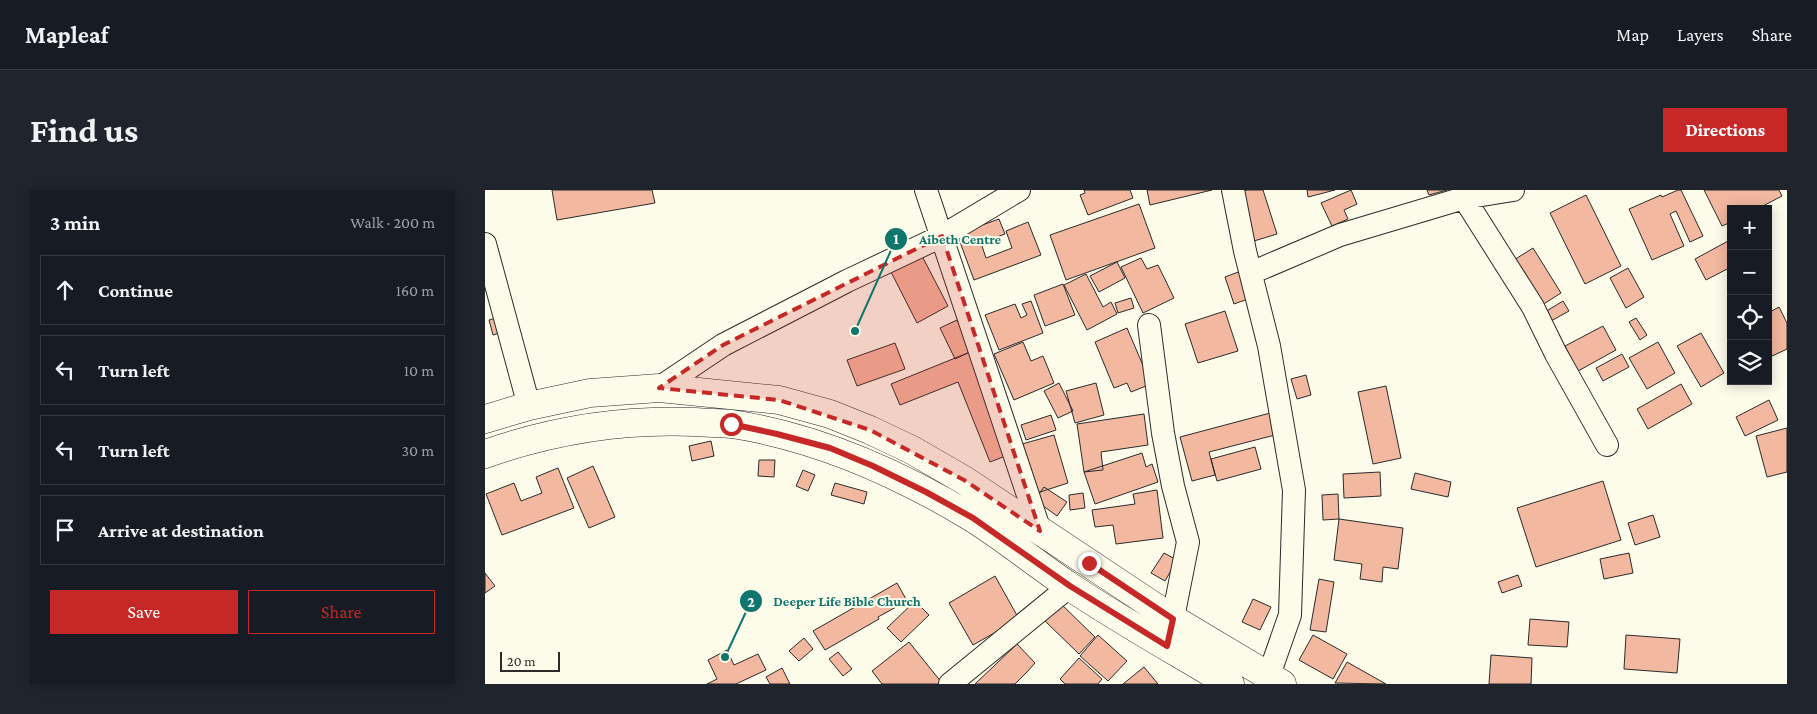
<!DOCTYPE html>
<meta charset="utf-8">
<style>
body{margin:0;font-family:"Crimson Pro",serif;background:#20242c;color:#f1f3f6}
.controls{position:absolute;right:15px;top:15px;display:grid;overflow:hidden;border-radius:0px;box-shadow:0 2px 12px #0003}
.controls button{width:45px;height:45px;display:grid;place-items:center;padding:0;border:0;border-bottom:1px solid #363941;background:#171b24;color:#f1f3f6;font:25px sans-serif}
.scale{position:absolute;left:15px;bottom:12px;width:60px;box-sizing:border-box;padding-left:5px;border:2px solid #2b2b2b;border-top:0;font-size:14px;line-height:18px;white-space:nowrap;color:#2b2b2b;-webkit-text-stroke:4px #fdfbea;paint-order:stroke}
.stop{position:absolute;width:15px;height:15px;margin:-11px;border:4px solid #c62828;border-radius:50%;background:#fff}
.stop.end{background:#c62828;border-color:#fff;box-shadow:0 1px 5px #0008}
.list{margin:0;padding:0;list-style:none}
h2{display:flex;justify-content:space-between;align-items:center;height:65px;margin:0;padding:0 20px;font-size:21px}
h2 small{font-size:16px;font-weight:400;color:#9ea1a6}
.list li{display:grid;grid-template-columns:32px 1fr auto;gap:15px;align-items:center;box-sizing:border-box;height:70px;margin:0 10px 10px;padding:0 10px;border:1px solid #363941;border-radius:0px}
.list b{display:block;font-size:19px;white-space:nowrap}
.list em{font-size:16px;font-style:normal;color:#9ea1a6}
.actions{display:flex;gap:10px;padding:15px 20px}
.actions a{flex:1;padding:11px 0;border:1px solid #c62828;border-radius:0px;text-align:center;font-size:18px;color:#c62828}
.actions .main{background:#c62828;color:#fff}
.icon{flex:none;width:28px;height:28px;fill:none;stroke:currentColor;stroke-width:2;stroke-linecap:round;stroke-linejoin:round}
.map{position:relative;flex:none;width:1302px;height:494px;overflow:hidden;border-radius:0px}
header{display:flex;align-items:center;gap:30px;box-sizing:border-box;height:70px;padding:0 25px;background:#171b24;border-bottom:1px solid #363941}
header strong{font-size:24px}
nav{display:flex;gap:28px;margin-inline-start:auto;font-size:18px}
.intro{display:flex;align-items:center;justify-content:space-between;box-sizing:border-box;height:120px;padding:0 30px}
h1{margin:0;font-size:35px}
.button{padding:12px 22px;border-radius:0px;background:#c62828;color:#fff;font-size:18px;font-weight:700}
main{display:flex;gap:30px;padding:0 30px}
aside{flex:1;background:#171b24;border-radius:0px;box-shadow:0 2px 12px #0003}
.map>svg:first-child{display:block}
</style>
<header>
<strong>Mapleaf</strong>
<nav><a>Map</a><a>Layers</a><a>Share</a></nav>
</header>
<div class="intro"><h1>Find us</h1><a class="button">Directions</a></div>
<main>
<aside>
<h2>3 min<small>Walk · 200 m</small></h2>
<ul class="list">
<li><svg class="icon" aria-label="ahead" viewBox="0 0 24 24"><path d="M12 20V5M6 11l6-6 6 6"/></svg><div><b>Continue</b></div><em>160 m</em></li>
<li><svg class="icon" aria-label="left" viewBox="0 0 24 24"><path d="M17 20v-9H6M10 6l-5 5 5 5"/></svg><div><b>Turn left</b></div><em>10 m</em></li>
<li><svg class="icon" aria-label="left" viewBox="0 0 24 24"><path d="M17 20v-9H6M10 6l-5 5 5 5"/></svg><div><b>Turn left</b></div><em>30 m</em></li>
<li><svg class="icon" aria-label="arrive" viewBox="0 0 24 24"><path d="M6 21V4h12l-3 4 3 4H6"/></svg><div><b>Arrive at destination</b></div></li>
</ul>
<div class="actions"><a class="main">Save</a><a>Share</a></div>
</aside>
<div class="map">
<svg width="1302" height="494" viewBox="0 0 1302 494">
<rect width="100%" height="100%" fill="#fdfbea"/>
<path fill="#f2b8a0" stroke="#2b2b2b" d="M67,0h100l3,13 -98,17z
M599,0h46l3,8 -45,17 -8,-20 5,-2z
M662,0h65l-62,15z
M762,0h16l14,44 -23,7 -16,-48z
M822,0h28l-27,7z
M866,0l6,14 -13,6 4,9 -16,7 -11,-23z
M942,0h20l-18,5z
M1193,0h3l22,46 -13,6 -14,-31 -6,3 14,32 -32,14 -23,-51 32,-14 1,2z
M1219,0h75l3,6 -25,13h-26v13l-9,4z
M1101,5l35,71 -36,18 -35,-71z
M654,14l16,44 -89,32 -16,-45z
M514,29l6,15 -24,9 5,15 26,-10 -6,-17 22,-9 13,33 -67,25 -17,-46z
M1245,50l1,27 -25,13 -11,-21z
M1048,58l28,45 -19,12 -28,-45z
M436,64l27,52 -31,17 -27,-53z
M656,68l6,11 11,-4 16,33 -31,15 -22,-46z
M632,72l8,16 -26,14 -9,-16z
M1143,78l16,29 -18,11 -16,-30z
M756,81l10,27 -17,6 -9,-27z
M601,84l17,33 8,-5 6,12 -30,16 -23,-45z
M578,94l12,31 -30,11 -11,-31z
M646,108l3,10 -16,5 -3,-10z
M546,111l12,32 -44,17 -14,-35 30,-11 6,14 6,-3 -5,-11z
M1078,111l6,10 -18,10 -6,-9z
M1294,117l8,16v26l-19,9v-45z
M740,121l13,40 -40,12 -13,-39z
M15,127l5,14 -12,4 -4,-15z
M1151,128l11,17 -7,5 -11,-18z
M472,130l15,31 -17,8 -15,-31z
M1118,136l13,24 -38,21 -13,-25z
M642,138l24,56 -20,8 -4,-9 -13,5 -19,-46z
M1216,143l23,40 -23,14 -24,-41z
M538,152l8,19 12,-5 11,27 -40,17 -20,-46z
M1173,152l17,31 -28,16 -18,-31z
M410,153l10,26 -48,17 -10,-26z
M485,162l41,102 -21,8 -32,-80 -58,23 -9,-21z
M1137,164l7,13 -26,14 -7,-13z
M821,185l5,20 -14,4 -6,-20z
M574,193l14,28 -15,7 -14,-27z
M611,193l8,32 -29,8 -9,-32z
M1196,194l11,20 -44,25 -11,-20z
M901,196l15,72 -28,6 -15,-72z
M1284,210l9,20 -33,16 -9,-19z
M789,222l5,22 -70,18 6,23 -23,6 -12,-44z
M659,224l4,31 -47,7 2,18 -19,2 -7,-48z
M566,225l5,15 -30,10 -5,-15z
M1302,238v44l-20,5 -11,-41z
M569,245l14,48 -31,10 -15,-49z
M226,251l3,15 -22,5 -3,-15z
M770,257l6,22 -44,12 -6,-22z
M657,263l4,14 6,-3 6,18 -63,22 -11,-32z
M274,270h16l-1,17 -16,-1z
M108,276l22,51 -26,11 -22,-50z
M73,278l16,40 -72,27 -16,-41 28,-11 7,18 21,-8 -6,-16z
M318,280l12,5 -7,16 -12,-5z
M895,282l1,24 -37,2 -1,-24z
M930,283l36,9 -3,15 -37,-8z
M1118,291l18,59 -85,27 -19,-59z
M350,293l32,9 -3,12 -33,-9z
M559,297l23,15 -10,14 -22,-16z
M672,300l6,48 -47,6 -3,-19 -18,2 -3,-17 43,-6 -2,-10z
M598,303l2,15 -15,2 -1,-15z
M853,304l1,25 -16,1 -1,-25z
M1168,325l7,22 -25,8 -7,-22z
M854,329l64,9 -5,41 -15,-2 -1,15 -22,-3 2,-15 -28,-4z
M679,363l13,7 -12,21 -14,-8z
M1144,363l4,20 -29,6 -4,-20z
M0,383l10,13 -10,7z
M1033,385l4,11 -20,7 -4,-11z
M510,386l24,43 -46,26 -24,-42z
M834,389l15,3 -8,50 -16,-2z
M412,393l10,18 -29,16 1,2 -54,31 -12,-19z
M768,409l18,8 -11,23 -18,-8z
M430,411l14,14 -28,27 -14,-14z
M575,413l35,34 -16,17 -35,-34z
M1045,429l39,3 -2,25 -39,-2z
M613,445l29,26 -19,20 -28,-25z
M828,445l34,19 -14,25 -34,-19z
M1141,445l54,4 -3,34 -53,-4z
M319,448l9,11 -14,12 -10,-10z
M424,452l33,41 -1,1h-59l-10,-13z
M532,454l18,19 -9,10 -11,11h-40z
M242,460l7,15 24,-11 8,16 -30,14h-29l10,-5 -9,-19z
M353,462l14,17 -9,7 -14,-17z
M1006,465l41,3 -1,26h-42z
M594,468l23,21 -4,5h-33l-5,-5z
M862,472l39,22 -51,-1z
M659,477l14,17h-35z
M297,478l8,16h-20l-4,-7z"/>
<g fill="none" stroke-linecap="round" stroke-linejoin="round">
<g stroke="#2b2b2b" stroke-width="24">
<path id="minor" d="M441,0l114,341
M748,0l12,61 24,95 25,144 -4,125 -21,60
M979,8l69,109 23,47 51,91
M0,54l44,162
M766,83l89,-38 124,-37 49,-8
M664,135l14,108 10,53 15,56 -18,91
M174,198l64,-43 124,-64 95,-45 77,-46
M465,494l120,-98"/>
</g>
<g stroke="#2b2b2b" stroke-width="29">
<path id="major" d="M0,229l44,-13 61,-13 69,-5 120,12 51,14 40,16 42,20 52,30 209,139 109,65
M0,264c68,-24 137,-35 210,-32 12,1 25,1 37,2 85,13 166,49 239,93 34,21 65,47 98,69 52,35 108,66 161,98"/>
</g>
<use href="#minor" stroke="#fdfbea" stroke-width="22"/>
<use href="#major" stroke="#fdfbea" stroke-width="28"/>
</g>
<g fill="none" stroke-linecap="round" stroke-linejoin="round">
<path stroke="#c62828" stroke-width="6" d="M246,234l46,10 53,14 43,18 53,26 47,26 97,68 97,60 6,-27 -84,-56"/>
</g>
<path fill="#c62828" fill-opacity="0.2" stroke="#c62828" stroke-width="4" stroke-dasharray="10 6" stroke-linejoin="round" d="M457,46l98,295 -76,-51 -94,-50 -91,-30 -120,-12 64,-43z"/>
<path fill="none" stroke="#0f766e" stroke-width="2" d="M370 141L411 49M240 467L266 411"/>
<g fill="#0f766e" stroke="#fdfbea" stroke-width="2">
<circle cx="370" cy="141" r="5"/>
<circle cx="240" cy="467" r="5"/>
<circle cx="411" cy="49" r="12"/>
<circle cx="266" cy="411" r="12"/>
</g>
<g font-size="15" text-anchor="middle" font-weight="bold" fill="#fff">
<text x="411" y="54">1</text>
<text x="266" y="417">2</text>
</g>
<g font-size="14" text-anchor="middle" font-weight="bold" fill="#0f766e" stroke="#fdfbea" stroke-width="4" stroke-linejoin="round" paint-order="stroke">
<text x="475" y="54">Aibeth Centre</text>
<text x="362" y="416">Deeper Life Bible Church</text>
</g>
</svg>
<div class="controls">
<button>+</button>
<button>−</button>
<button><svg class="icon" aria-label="locate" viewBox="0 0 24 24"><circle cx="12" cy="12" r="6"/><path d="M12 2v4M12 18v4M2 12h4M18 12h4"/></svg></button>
<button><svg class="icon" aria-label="layers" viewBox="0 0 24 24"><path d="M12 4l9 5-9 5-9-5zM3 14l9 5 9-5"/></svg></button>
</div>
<div class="scale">20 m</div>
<div class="stop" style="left:246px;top:234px"></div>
<div class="stop end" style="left:604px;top:373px"></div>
</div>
</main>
